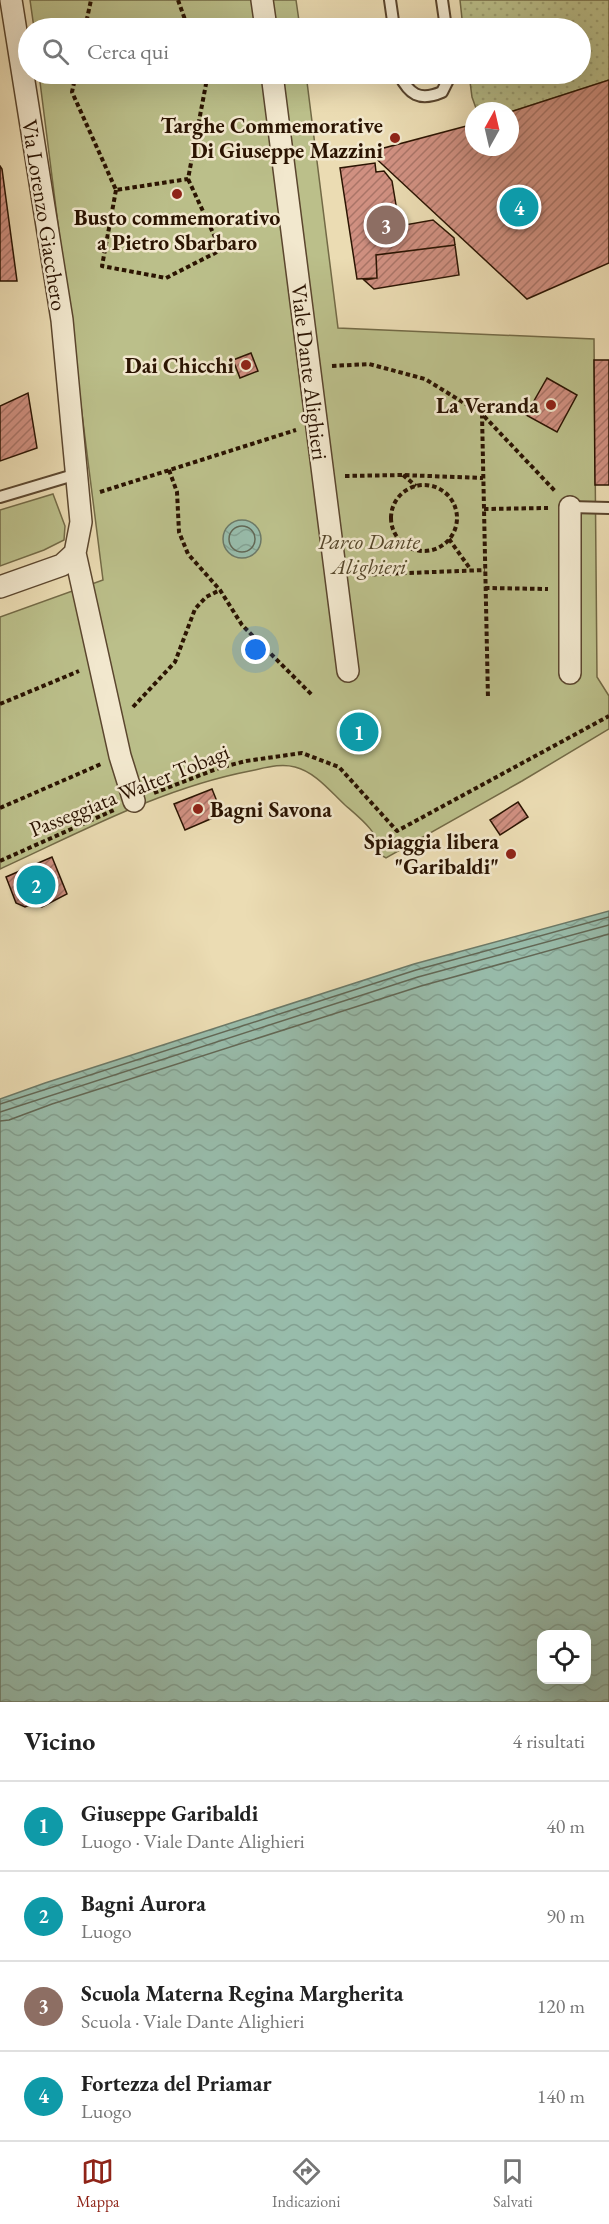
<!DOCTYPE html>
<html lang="it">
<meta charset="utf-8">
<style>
body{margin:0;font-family:"EB Garamond",serif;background:#f2f2f2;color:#222}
.controls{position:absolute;right:18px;bottom:18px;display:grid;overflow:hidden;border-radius:12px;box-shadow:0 6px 24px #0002}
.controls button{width:54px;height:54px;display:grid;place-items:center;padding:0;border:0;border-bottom:2px solid #e0e0e0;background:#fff;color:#222;font:30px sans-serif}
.compass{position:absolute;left:465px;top:102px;width:54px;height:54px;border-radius:50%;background:#fff;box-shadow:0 6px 24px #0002;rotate:8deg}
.you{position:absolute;left:256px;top:650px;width:21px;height:21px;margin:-15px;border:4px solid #fff;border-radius:50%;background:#1a73e8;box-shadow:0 0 0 9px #1a73e833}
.badge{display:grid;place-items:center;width:39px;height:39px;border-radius:50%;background:#8f2418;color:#fff;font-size:20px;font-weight:700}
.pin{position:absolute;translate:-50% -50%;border:3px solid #fff;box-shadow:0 2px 6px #0006}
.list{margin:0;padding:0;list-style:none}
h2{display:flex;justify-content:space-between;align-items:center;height:78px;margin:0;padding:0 24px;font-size:26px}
h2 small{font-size:20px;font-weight:400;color:#767676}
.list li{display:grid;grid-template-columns:39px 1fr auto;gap:18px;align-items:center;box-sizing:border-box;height:90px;padding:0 24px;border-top:2px solid #e0e0e0}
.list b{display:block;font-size:22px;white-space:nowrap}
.list p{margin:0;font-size:20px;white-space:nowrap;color:#767676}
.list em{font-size:20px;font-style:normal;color:#767676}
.icon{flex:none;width:33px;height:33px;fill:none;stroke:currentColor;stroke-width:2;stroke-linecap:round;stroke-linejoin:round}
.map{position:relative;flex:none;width:609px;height:1702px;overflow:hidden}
.search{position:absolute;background:#fff;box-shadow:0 6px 24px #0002;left:18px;right:18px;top:18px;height:66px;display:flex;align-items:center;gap:15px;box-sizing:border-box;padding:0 21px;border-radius:33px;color:#767676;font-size:22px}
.sheet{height:438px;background:#fff}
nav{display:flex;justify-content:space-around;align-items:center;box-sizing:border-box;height:84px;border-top:2px solid #e0e0e0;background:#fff;font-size:16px;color:#767676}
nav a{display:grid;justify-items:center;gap:3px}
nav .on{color:#8f2418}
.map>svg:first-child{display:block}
</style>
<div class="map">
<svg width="609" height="1702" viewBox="0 0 609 1702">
<defs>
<pattern id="grass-dots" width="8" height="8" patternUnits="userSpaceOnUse" patternTransform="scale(1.5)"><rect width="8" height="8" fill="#bbbf8a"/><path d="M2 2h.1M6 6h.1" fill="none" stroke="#a1a375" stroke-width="1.8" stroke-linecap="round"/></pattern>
<pattern id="water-waves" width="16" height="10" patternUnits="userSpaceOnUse" patternTransform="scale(1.5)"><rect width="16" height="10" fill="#98bcab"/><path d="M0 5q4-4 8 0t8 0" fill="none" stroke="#83a192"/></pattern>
<pattern id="building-hatch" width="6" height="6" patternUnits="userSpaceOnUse" patternTransform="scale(1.5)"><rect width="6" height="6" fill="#d09081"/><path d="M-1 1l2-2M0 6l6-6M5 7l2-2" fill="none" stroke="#a97467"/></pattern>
</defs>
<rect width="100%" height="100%" fill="#ebdcb3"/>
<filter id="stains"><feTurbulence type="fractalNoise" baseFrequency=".00333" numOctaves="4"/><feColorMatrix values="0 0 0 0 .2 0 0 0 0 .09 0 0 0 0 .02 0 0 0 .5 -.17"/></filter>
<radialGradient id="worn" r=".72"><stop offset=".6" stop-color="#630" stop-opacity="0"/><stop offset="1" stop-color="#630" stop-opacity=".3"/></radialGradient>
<path fill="url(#grass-dots)" stroke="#736a46" stroke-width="1.5" d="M460,0h149v80l-99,32 -33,-1 -5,-14 -3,-23h111v-46h-117z"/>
<path fill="#bbbf8a" stroke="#736a46" stroke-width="1.5" d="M30,0h266l4,28h-266z
M39,74h267l32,254 256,11 3,338 12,19v33l-87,52 -136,77 -5,-3c0,-21 -21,-37 -36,-50 -15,-14 -30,-33 -50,-38 -15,-4 -30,1 -45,4 -88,17 -169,61 -250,98v-252l103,-37z
M53,494l12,32 -1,14 -20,10 -44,16v-56z"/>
<path fill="url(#water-waves)" stroke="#6c7967" stroke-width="1.5" fill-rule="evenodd" d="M223 539a19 19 0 1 1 38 0a19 19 0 1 1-38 0Z
M609,911v791h-609v-603l45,-16 369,-119zM586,1634v46h-44v-46z"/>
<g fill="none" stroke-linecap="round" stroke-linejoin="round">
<path stroke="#626856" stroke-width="1.5" d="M229 539a13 13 0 1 1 26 0a13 13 0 1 1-26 0Z
M0,1104l416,-134 193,-53
M0,1112l418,-135 191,-52
M0,1121l9,-1 43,-16 369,-118 188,-52"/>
</g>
<path fill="url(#building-hatch)" stroke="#2b1402" stroke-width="1.5" d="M609,80v183l-82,36 -158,-147 105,-28v23h36v-35z
M375,163l1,9 8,-1 8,10 6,36 7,8 28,-5 21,18 1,7 -79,10 1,23 -20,1 -17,-111z
M0,166l2,3 15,112h-17z
M455,245l4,30 -85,14 -10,-9 13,-2 -1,-23z
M251,353l7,18 -18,7 -7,-18z
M594,360h15v125h-14z
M547,378l30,17 -20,37 -31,-17z
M28,393l9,55 -37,13v-55z
M212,789l10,25 -37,16 -11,-26z
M518,802l10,15 -28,18 -10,-15z
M52,857l15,37 -25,13 -10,-3 -7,3 -9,-4 -10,-26z"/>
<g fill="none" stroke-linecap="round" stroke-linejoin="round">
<g stroke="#5b462e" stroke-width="14">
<path id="lane" d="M390,0l4,28
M442,0l4,28
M399,74c10,20 20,28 43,18l9,-18
M0,497l77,-23
M570,507l39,1"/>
</g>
<g stroke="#5b462e" stroke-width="24">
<path id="street" d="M262,0l4,28
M272,74l76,597
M570,507v166
M75,553l45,203 14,45
M0,587l62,-22 13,-12 6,-31 -19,-202 -51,-320"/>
</g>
<path stroke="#2b1402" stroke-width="4" stroke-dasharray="4.5 3" stroke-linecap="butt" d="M178,0l10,28
M85,28l6,-28
M76,74l-4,18 44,98 72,-11 18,-95 -4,-10
M116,190l-14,76 64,12 55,-28 -33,-71
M332,366l37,-2 56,15 57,35 73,77
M482,414l6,285
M169,470l8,22 2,40 9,22 32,36 22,35 71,71
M403,475l13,11
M345,476l57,-1 81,3
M391 518a33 33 0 1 1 66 0a33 33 0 1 1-66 0Z
M100,492l196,-62
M484,509l64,-1
M449,539l22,31
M357,575l128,-5
M485,588l63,1
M0,704l79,-33
M133,707l42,-45 20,-53 11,-12 14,-7
M154,793l65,-25 27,-7 56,-8 37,14 58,64 212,-115
M0,808l101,-44
M0,861l114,-51"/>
<use href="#lane" stroke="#f2e8ce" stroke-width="10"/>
<use href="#street" stroke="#f2e8ce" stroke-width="21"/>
</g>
<g fill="#8f2418" stroke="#f2e8ce" stroke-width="2">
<circle cx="395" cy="138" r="6"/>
<circle cx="177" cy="194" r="6"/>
<circle cx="246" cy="365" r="6"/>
<circle cx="551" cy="405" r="6"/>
<circle cx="198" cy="809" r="6"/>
<circle cx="511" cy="854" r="6"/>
</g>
<g text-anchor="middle" stroke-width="5" stroke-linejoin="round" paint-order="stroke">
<g font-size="22" font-weight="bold" fill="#2b1402" stroke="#f2e8ce" text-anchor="end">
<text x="383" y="133">Targhe Commemorative<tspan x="383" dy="25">Di Giuseppe Mazzini</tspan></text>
<text x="177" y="225" text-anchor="middle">Busto commemorativo<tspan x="177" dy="25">a Pietro Sbarbaro</tspan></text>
<text x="234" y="373">Dai Chicchi</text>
<text x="539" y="413">La Veranda</text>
<text x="210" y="817" text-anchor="start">Bagni Savona</text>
<text x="499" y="849">Spiaggia libera<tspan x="499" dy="25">"Garibaldi"</tspan></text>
</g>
<g font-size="22" fill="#2b1402" stroke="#f2e8ce">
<text transform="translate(45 215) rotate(81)" y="8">Via Lorenzo Giacchero</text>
<text transform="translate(310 372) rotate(83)" y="8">Viale Dante Alighieri</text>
<text transform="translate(129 790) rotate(-22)" y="8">Passeggiata Walter Tobagi</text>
</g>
<g font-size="22" font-style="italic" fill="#56472b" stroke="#f2e8ce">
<text x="369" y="549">Parco Dante<tspan x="369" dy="25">Alighieri</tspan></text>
</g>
</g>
<rect width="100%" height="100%" filter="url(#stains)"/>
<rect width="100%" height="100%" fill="url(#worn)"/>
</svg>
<div class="controls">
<button><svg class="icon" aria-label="locate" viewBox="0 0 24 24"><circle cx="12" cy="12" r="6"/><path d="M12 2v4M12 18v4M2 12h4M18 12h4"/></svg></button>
</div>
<svg class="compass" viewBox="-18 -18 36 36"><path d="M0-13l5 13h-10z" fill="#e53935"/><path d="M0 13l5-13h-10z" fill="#767676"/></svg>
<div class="you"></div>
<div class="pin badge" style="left:359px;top:732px;background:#0f9aa8">1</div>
<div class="pin badge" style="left:36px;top:885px;background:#0f9aa8">2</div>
<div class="pin badge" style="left:386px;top:225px;background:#8d6e63">3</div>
<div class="pin badge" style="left:519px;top:207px;background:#0f9aa8">4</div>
<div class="search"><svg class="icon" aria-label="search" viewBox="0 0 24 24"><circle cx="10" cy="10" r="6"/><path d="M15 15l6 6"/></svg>Cerca qui</div>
</div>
<section class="sheet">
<h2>Vicino<small>4 risultati</small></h2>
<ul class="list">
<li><span class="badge" style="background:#0f9aa8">1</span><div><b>Giuseppe Garibaldi</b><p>Luogo · Viale Dante Alighieri</p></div><em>40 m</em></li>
<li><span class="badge" style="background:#0f9aa8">2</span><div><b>Bagni Aurora</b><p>Luogo</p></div><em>90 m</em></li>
<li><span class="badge" style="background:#8d6e63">3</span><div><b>Scuola Materna Regina Margherita</b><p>Scuola · Viale Dante Alighieri</p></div><em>120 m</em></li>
<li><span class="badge" style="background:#0f9aa8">4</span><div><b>Fortezza del Priamar</b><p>Luogo</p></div><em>140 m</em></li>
</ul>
</section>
<nav>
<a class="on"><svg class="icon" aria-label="map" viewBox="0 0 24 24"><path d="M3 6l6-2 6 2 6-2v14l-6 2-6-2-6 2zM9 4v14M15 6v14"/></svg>Mappa</a>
<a><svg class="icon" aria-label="directions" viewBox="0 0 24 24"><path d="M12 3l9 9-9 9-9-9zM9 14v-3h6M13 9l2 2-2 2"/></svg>Indicazioni</a>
<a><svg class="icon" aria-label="saved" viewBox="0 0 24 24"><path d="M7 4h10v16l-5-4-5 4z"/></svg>Salvati</a>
</nav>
